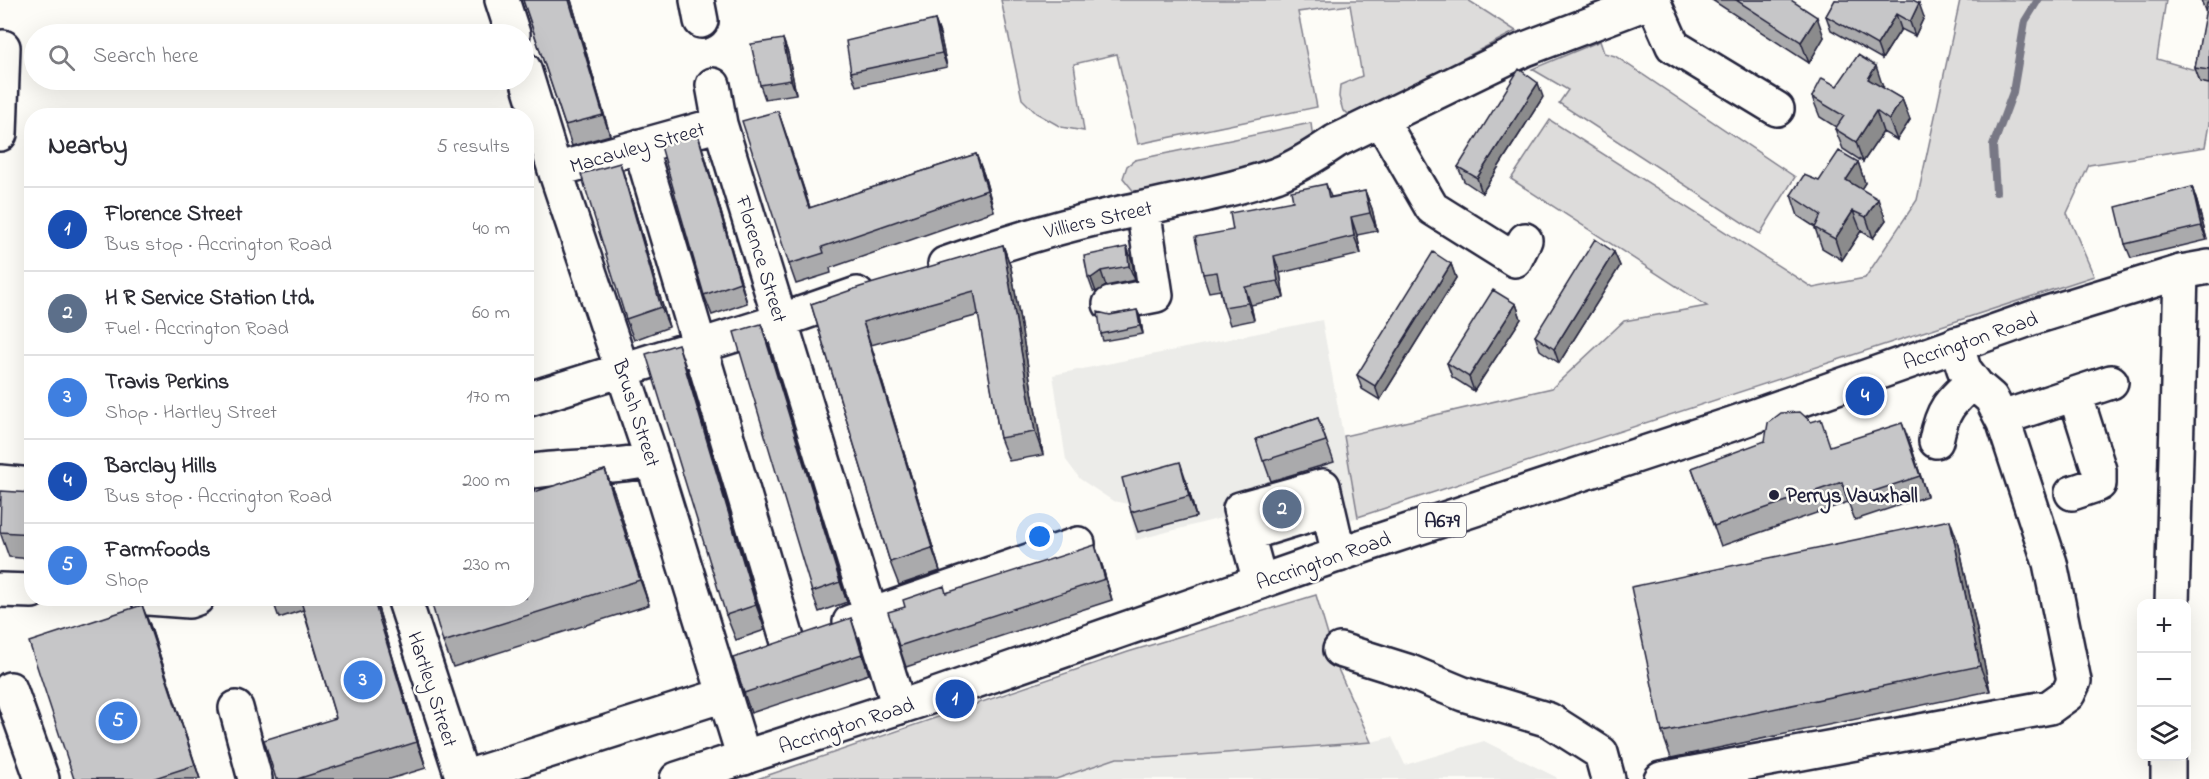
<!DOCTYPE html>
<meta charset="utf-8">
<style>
body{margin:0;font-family:"Indie Flower",sans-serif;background:#f7f7f7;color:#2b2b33}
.controls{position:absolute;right:18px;bottom:18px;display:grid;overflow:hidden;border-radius:12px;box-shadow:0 6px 24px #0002}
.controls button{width:54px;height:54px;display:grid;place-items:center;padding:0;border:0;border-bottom:2px solid #e1e1e2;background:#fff;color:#2b2b33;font:30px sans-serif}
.you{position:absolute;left:1040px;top:537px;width:21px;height:21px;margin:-15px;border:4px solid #fff;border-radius:50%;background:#1a73e8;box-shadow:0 0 0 9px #1a73e833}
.badge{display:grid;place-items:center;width:39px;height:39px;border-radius:50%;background:#ea580c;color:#fff;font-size:20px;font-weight:700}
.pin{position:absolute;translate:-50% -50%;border:3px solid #fff;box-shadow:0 2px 6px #0006}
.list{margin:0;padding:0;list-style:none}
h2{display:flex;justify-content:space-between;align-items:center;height:78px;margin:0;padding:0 24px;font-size:26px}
h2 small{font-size:20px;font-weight:400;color:#7c7c81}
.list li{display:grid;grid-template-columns:39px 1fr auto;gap:18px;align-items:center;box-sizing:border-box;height:84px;padding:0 24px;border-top:2px solid #e1e1e2}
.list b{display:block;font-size:22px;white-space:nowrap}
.list p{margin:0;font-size:20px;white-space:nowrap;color:#7c7c81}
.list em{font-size:20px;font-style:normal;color:#7c7c81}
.icon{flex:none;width:33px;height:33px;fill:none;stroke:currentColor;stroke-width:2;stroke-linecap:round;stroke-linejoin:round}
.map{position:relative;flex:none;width:2209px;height:779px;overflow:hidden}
.search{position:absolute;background:#fff;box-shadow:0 6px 24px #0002;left:24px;top:24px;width:510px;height:66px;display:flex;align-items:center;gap:15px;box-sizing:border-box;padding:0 21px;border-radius:33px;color:#7c7c81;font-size:22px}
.panel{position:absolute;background:#fff;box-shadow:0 6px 24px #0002;left:24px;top:108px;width:510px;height:498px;border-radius:24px}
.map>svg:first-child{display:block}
</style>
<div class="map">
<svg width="2209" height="779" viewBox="0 0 2209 779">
<rect width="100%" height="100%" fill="#fdfcf7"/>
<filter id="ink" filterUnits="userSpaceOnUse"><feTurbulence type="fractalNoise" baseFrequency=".0167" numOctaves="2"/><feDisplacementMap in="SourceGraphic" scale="12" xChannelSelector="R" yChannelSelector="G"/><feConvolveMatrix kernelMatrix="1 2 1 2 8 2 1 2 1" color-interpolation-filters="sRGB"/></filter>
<g filter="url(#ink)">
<path fill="#ecece9" d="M1322,320l36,197 -124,44 -13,-43 -85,22 -8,-36 -15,-3 -33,-22 -14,-19 -13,-85z
M1392,737l13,28 79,-24 72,36 1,2h-501l61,-21h42l212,-16z"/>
<path fill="#dddcdb" stroke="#807f8b" stroke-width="1.5" d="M1001,0h467l48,31 -163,85 -10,-5 -4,-14 1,-12 22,-9 -12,-71 -52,7 19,95 -179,37 -21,-90 -43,10 10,67 -23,-4 -25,-14 -14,-14z
M1960,0h206l-9,59 52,15v50l-4,23 -116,18 -22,48 27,63 -736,241 -14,-81 208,-48 72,-67 83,-15 -196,-127 39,-59 263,168 52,-10 52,-78z
M1600,41l4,12 11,3 180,121 -35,57 -201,-131 9,-13 -36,-21z
M1311,123l2,17c-54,31 -118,41 -178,53l-12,-15 4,-12 8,-6z
M1316,595l22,74 33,73 -212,16h-42l-61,21h-299l371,-127z"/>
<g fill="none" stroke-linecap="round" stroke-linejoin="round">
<path stroke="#787885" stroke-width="8" d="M1996,192l-3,-46 20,-54 12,-71 13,-21"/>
<g stroke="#22223b" stroke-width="38">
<path id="minor" d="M502,0l11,34
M697,0l4,21
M1653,1l20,45 104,63
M524,69l31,101 94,280 95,308
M713,85l7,39 179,583
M1381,120l51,88 83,52 10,-20
M0,134l3,-87
M640,146l148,496
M555,170l165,-46
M945,264c54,-19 107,-36 162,-48 57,-13 114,-22 169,-41 21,-8 41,-21 60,-34l189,-92 129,-49
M1110,304l46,-9 -13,-87
M526,400l254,-79 77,-27
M2002,418l109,-36
M1936,441c6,-32 14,-39 37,-60
M526,472c42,-7 85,-3 126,-13
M0,482l32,3
M2072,493l27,-9v-14l-24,-76
M1247,534l81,-25
M1260,582l-20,-73 83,-23 16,69
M0,590l32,1
M148,598l41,3 8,-3
M404,598l59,181
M2172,604l9,-332
M850,622l228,-78
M1340,650l70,22 53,22 86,26 52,33 7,26
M10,689l32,90
M236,708l19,71
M463,778l261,-83
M1661,779l389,-72 18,-13 6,-13 -24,-118 -46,-140 -13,-25 -14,-12 -13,-17 -8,-25
M2168,779v-23"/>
</g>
<g stroke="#22223b" stroke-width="38">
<path id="major" d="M677,779l244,-79 445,-155 369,-122 303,-107 143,-44 28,-5"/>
</g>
<use href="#minor" stroke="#fdfcf7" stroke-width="33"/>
<use href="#major" stroke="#fdfcf7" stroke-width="33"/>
</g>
<path fill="#aaaaac" stroke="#22223b" stroke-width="1.5" d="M523,0h48l39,135 -38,11z
M1712,0h79l33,37 -15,26z
M1835,0l89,17 -9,19 -14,-7 -19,30 -51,-29 -5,-14z
M2201,0h8v84l-9,-2 -5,-14 11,-55z
M935,20l5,14 7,33 -91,19 -5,-14z
M783,39l5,14 8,41 -31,5 -5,-14z
M1837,86l46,1 -1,1 20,11 8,21 -13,20 -14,-8 -20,30 -20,-13 -8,-20 1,-2 -16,-10 -8,-20z
M1543,97l-61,96 -18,-12 -6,-14z
M778,111l32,97 166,-54 8,21 10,36 -164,57 1,5 -35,11 -7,-20z
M705,156l42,147 -35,12 -8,-20z
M1858,162l7,21 -4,6 25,31 -13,18 -12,-7 -19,29 -20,-12 -7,-20v-1l-17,-11 -7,-21z
M620,163l7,21 42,143 -35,13 -8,-21z
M1326,184l5,13 34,-6 7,18 5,22 -20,4 4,19 -81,19 4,25 -33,7 3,15 -24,5 -6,-18 -4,-17 -11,2 -6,-18 30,-44z
M2192,187l5,15 10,38 -76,18 -6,-14z
M1003,245l8,23 32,187 -34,6 -9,-23 -21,-123 -108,30 69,226 -41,14 -9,-23 -79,-258z
M1127,247l5,14 3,19 -29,6 -10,6 -3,-1 -5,-14z
M1614,252l6,14 -61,97 -19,-13 -5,-14z
M1451,264l5,14 -76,122 -18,-11 -5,-14z
M1516,304l5,15 -47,72 -22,-14 -5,-14z
M1137,310l3,7 3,17 -40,7 -2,-7 9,-19z
M761,324l7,20 79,258 -28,10 -7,-20z
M687,370l78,260 -29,10 -10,-25z
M1318,418l16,44 -63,19 -15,-42z
M1910,443l17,53 -72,24 -7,-18 -127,44 -29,-78 139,-22z
M526,468l9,24 70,-22 10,25 34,110 -196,62 -10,-25z
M1187,483l9,34 -58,15 -7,-20z
M32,493v66l-23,-2 -9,-25z
M1959,545l31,146 -319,67 -9,-26z
M1102,565l10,35 -206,67 -7,-21 47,-53z
M272,598h103l51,170 -36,11h-114l60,-61 -33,-108 -24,8z
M150,625l50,154h-126z
M858,638l11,36 -118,39 -7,-20z"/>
<path fill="#8b8b8c" stroke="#22223b" stroke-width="1.5" d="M569,0h2l39,135 -7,-20z
M1919,3l5,14 -9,19 -5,-14z
M1896,14l5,15 -19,30 -5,-14z
M1817,17l7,20 -15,26 -8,-21z
M935,20l5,14 7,33 -5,-14z
M783,39l5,14 8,41 -5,-14z
M1876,66l7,21 -8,13 -7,-21z
M1538,83l5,14 -61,96 -5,-15z
M1902,99l8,21 -13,20 -8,-20z
M778,111l7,20 32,98 -8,-21z
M1876,111l7,21 -20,30 -7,-20z
M698,135l7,21 42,147 -7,-21z
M976,154l8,21 10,36 -7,-21z
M1858,162l7,21 -11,17 -8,-20z
M620,163l7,21 42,143 -8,-20z
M2192,187l5,15 10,38 -6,-14z
M1365,191l7,18 5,22 -7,-18z
M1878,199l8,21 -13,18 -7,-21z
M1853,211l8,20 -19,29 -7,-21z
M1351,217l6,18 4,19 -7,-18z
M1003,245l8,23 32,187 -8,-23z
M1127,247l5,14 3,19 -6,-14z
M1614,252l6,14 -61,97 -5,-14z
M1274,256l6,17 4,25 -6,-17z
M1451,264l5,14 -76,122 -5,-14z
M1101,271l5,15 -10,6 -5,-14z
M1245,287l6,18 3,15 -6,-17z
M1516,304l5,15 -47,72 -5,-14z
M1137,310l3,7 3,17 -3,-8z
M863,322l8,23 69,226 -8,-23z
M761,324l7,20 79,258 -7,-20z
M678,344l9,26 78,260 -9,-25z
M1902,423l8,20 17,53 -7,-20z
M1180,462l7,21 9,34 -7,-21z
M605,470l10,25 34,110 -9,-25z
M1950,520l9,25 31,146 -10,-25z
M1095,545l7,20 10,35 -7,-21z
M373,598h2l51,170 -9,-26z
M142,605l8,20 50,154 -5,-14z
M851,618l7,20 11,36 -7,-20z"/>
<path fill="#c6c6c8" stroke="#22223b" stroke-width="1.5" d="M523,0h46l34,115 -38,10z
M1736,0h55l26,17 -16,25z
M1835,0h78l6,3 -9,19 -14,-8 -19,31 -51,-29z
M2207,3h2v67l-14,-2z
M935,20l7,33 -91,19 -5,-31z
M783,39l8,41 -31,5 -9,-41z
M1858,55l18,11 -8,13 34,20 -13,21 -13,-9 -20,31 -21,-13 9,-13 -32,-19 10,-19 15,8z
M1519,69l19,14 -61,95 -19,-11z
M778,111l31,97 167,-54 11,36 -165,57 2,6 -35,11 -47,-143z
M698,135l42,147 -36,13 -43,-149z
M1839,151l19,11 -12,18 32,19 -12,18 -13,-6 -18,28 -20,-11 6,-13 -30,-20 13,-20 15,6z
M620,163l41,144 -35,12 -45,-145z
M1326,184l3,14 36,-7 5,22 -19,4 3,19 -80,20 4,25 -33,6 3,16 -24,4 -7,-35 -14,2 -8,-37 38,-7 -3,-17 63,-12 -2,-10z
M2192,187l9,39 -76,18 -9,-37z
M1595,239l19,13 -60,97 -19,-13z
M1003,245l32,187 -35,6 -26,-147 -111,31 69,226 -42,14 -79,-258 49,-17z
M1127,247l2,19 -28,5 -10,7 -3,-1 -4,-21z
M1433,252l18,12 -76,122 -18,-11z
M1493,290l23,14 -47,73 -22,-14z
M1137,310l3,16 -39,8 -3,-22 12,3z
M761,324l79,258 -28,10 -78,-260z
M678,344l78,261 -30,10 -80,-261z
M1800,412l11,10 10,-3 9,27 72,-23 18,53 -73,24 -5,-18 -128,44 -22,-58 73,-27 3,-18 13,-10z
M1318,418l8,23 -63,20 -7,-22z
M1180,462l9,34 -58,16 -9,-34z
M526,468l8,24 71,-22 35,110 -197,62 -13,-44h96z
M1,491l31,2v41l-32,-2z
M1950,520l30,146 -318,66 -31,-145z
M1095,545l10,34 -206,67 -11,-34 17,-5 -2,-7 41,-14 2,7z
M300,598h73l44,144 -120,37h-21l-12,-39 72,-22z
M142,605l53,160 -43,14h-78l-45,-137z
M851,618l11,36 -118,39 -11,-35z"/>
</g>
<circle fill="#22223b" stroke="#fdfcf7" stroke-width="2" cx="1774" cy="495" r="6"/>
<g text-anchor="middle" stroke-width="5" stroke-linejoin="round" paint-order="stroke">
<rect fill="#fdfcf7" stroke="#646373" stroke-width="1.5" x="1418" y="503" width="48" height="34" rx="4.5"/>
<g font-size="20" font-weight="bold" fill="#22223b">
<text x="1442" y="527">A679</text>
</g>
<g font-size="21" fill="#22223b" stroke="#fdfcf7">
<text transform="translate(637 147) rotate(-16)" y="7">Macauley Street</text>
<text transform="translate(1098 219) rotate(-13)" y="7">Villiers Street</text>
<text transform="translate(762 259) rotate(73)" y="7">Florence Street</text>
<text transform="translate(1970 340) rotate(-19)" y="7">Accrington Road</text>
<text transform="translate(637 413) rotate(72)" y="7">Brush Street</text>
<text transform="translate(1323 560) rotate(-19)" y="7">Accrington Road</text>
<text transform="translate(433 689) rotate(72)" y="7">Hartley Street</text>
<text transform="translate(846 725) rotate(-18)" y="7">Accrington Road</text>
</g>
<g font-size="21" font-weight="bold" fill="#22223b" stroke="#fdfcf7" text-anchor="start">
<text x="1786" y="502">Perrys Vauxhall</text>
</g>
</g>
</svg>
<div class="controls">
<button>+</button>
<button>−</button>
<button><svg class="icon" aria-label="layers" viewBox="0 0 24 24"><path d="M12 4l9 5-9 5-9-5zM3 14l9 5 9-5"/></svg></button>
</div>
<div class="you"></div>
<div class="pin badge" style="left:955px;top:699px;background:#1a4fb4">1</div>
<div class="pin badge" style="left:1282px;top:509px;background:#5c6f8a">2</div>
<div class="pin badge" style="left:363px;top:680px;background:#3f7fe0">3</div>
<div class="pin badge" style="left:1865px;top:396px;background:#1a4fb4">4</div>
<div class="pin badge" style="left:118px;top:721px;background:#3f7fe0">5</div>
<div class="search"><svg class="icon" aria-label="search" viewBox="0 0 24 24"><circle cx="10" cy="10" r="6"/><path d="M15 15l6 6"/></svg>Search here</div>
<section class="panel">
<h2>Nearby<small>5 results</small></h2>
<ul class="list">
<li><span class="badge" style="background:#1a4fb4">1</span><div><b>Florence Street</b><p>Bus stop · Accrington Road</p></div><em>40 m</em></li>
<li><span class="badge" style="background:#5c6f8a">2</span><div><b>H R Service Station Ltd.</b><p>Fuel · Accrington Road</p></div><em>60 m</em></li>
<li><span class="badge" style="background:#3f7fe0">3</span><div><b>Travis Perkins</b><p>Shop · Hartley Street</p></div><em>170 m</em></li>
<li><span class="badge" style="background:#1a4fb4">4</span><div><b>Barclay Hills</b><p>Bus stop · Accrington Road</p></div><em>200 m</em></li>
<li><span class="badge" style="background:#3f7fe0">5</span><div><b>Farmfoods</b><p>Shop</p></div><em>230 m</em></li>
</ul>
</section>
</div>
